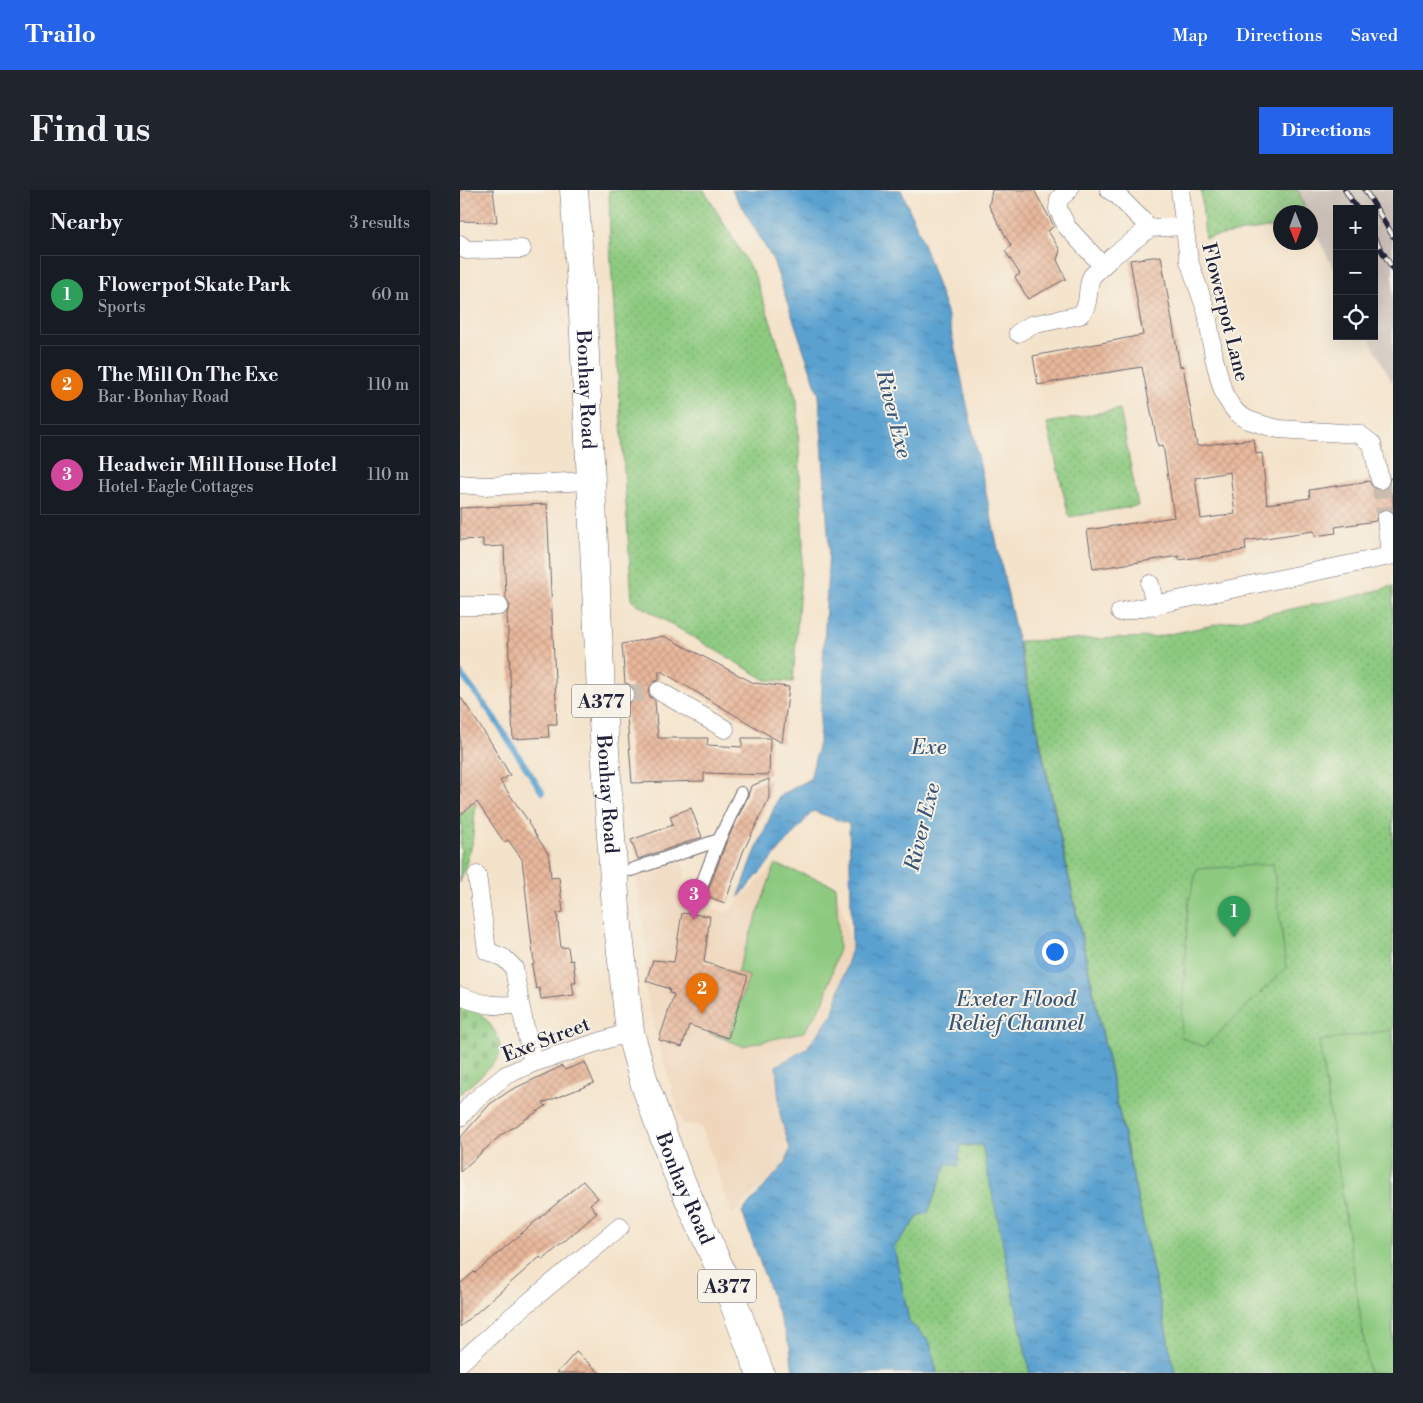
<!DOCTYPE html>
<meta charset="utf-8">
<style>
body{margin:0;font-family:"Libre Bodoni",serif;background:#20242c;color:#f1f3f6}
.controls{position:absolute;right:15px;top:15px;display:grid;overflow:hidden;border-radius:0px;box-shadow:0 5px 20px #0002}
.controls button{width:45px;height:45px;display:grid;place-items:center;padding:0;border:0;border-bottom:1px solid #363941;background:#171b24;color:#f1f3f6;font:25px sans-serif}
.compass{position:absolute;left:813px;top:15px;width:45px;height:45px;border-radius:50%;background:#171b24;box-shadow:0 5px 20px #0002;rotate:179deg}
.you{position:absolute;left:594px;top:761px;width:18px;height:18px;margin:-12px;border:4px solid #fff;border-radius:50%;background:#1a73e8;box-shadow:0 0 0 8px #1a73e833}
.badge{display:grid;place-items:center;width:32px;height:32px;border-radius:50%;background:#2563eb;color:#fff;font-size:16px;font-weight:700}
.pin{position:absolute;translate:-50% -41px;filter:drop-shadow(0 1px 2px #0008)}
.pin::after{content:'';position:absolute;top:26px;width:18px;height:15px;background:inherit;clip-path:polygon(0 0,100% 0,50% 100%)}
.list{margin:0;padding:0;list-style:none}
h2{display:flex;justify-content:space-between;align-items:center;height:65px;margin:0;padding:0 20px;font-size:21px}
h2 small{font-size:16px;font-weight:400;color:#9ea1a6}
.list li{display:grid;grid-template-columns:32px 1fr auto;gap:15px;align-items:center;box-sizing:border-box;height:80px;margin:0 10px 10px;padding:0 10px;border:1px solid #363941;border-radius:0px}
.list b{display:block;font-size:19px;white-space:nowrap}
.list p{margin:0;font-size:16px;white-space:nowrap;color:#9ea1a6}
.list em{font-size:16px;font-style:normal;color:#9ea1a6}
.icon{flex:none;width:28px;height:28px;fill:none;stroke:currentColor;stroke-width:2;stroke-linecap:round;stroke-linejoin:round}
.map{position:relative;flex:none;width:933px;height:1183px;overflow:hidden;border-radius:0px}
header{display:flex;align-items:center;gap:30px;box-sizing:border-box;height:70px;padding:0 25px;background:#2563eb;color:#fff}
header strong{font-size:24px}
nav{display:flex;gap:28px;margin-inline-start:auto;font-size:18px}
.intro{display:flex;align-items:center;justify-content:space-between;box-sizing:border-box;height:120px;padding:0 30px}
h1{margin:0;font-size:35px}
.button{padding:12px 22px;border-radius:0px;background:#2563eb;color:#fff;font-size:18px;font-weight:700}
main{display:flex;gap:30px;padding:0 30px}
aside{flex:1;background:#171b24;border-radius:0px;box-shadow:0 5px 20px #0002}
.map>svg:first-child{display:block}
</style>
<header>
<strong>Trailo</strong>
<nav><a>Map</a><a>Directions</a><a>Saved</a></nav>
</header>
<div class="intro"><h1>Find us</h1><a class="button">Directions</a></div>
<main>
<aside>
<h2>Nearby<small>3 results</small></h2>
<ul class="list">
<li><span class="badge" style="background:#2e9e5b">1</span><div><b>Flowerpot Skate Park</b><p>Sports</p></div><em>60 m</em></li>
<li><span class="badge" style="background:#e8710a">2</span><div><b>The Mill On The Exe</b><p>Bar · Bonhay Road</p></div><em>110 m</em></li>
<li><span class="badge" style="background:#d1479c">3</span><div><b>Headweir Mill House Hotel</b><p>Hotel · Eagle Cottages</p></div><em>110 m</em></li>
</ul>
</aside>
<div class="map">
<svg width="933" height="1183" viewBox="0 0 933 1183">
<defs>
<pattern id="grass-dots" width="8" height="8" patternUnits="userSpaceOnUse" patternTransform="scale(1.25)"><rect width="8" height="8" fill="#8dca80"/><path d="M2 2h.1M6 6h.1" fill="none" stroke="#79ad70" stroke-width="1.8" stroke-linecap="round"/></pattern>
<pattern id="cemetery-stones" width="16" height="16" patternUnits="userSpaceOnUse" patternTransform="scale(1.25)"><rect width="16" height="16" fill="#8dca80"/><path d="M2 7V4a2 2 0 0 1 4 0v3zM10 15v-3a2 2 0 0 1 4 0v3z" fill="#79ad70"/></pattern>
<pattern id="water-ripples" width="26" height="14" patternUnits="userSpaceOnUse" patternTransform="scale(1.25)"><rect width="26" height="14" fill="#5aa1d0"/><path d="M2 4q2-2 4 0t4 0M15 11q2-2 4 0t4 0" fill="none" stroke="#4a83aa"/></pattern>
<pattern id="building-cross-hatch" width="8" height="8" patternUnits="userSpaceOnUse" patternTransform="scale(1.25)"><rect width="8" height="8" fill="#e8b79b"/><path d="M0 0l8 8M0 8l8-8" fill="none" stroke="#c79d86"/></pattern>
</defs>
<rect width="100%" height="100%" fill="#f7f3e8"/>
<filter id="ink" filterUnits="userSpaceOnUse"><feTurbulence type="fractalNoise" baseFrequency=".02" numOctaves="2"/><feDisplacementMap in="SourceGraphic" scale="10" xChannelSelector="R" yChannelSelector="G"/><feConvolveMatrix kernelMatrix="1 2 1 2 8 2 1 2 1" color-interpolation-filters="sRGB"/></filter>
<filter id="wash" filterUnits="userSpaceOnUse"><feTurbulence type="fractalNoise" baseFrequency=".0096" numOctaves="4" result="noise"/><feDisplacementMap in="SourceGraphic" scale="20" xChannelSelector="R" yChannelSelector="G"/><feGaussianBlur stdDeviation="1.12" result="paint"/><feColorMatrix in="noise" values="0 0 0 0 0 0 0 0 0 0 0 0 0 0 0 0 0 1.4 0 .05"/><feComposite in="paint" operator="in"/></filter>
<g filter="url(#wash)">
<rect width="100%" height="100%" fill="#f4e3cb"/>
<path fill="#efd6bb" d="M220,667l5,16 -5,28 47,12 48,-49 61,22 16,62 -20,67 -26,34 -30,17 4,49 10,34 -4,13 -54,53 -30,-88 -20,-4 -25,-83 -13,-58 4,-25 -13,-84z"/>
<path fill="#cdc2b9" d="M838,0h95v194l-25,-48h6v-127h-37v66l-26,-51v-12h-5z"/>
<path fill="url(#grass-dots)" stroke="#58765e" d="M149,0h95l51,86 42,124 6,145 -10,137 -27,-2 -134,-79 -22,-356z
M741,0h97l8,22h-25l-1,14 -75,12z
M660,219l18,97 -69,11 -22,-94z
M933,396v787h-218l-156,-732 136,-4 205,-42z
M16,611l-4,44 -12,38v-30l2,-4 -2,-1 2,-24h-2v-9z
M501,955h22l47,228h-93l-7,-30 -21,-22 -15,-74 26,-32 8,-2 19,-51 11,4z"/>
<path fill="url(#cemetery-stones)" stroke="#58765e" d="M0,813c5,2 10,3 15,6 12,9 33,34 22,50 -5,8 -28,27 -37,35z"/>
<path fill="#8dca80" stroke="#58765e" d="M315,674l61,22 3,62 -15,53 -20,31 -61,14 -34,-13v-1l19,6 21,-62 -12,-4z
M813,674l13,104 -82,79 -23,-10 7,-131 9,-37z
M933,840v343h-24l-50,-332z"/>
<path fill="url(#water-ripples)" stroke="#3e6286" d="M272,0h169l20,47 27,79 227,1057h-145l-48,-228h-21l-3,21 -11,-3 -19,50 -8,2 -26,32 15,74 21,22 7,30h-144l-3,-26 -48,-135 44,-50 4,-13 -10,-34 -4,-49 30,-17 26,-34 20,-67 -3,-124 -36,-13 -75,87 15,-41 26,-61 31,-17 9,-36 10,-195 -10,-153 -46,-135z"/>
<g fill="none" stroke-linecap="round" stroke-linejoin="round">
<path stroke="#5aa1d0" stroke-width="6" d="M0,483l30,39 52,80"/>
</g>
<g id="blocks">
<path fill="url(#building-cross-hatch)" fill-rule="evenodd" d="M0,0h33l4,32 -37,-1z
M532,0h42l20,36 -6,5 12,19 -3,10 9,19 -38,20 -13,-22 5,-3 -15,-23 6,-5 -22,-40z
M701,66l19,111 3,-1 14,80 57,-7 2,15 6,-1 5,51 43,-6 -1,-8 60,-9 4,7 9,2 6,-3 2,-9h3v33l-9,-2 -7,5 -1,7 -41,6 1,6 -21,3 -1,-5 -69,10 1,9 -67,10v-4l-86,13 -6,-39 87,-13 -11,-72 -5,1 -16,-79 -51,8 -53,10 -5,-29 110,-21 -13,-75zM770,282l5,42 -34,5 -6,-41z
M87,314l10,220h-9l1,13 -36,2 -6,-126 3,-7 -4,-7 -2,-53 -21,1v-8l-23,1v-32z
M204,446l90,47 35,4 -7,56 -123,-73v10l-6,2 -5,9 2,6 5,4 3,37h50l-1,7 35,2v-9h28l-1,37 -65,-2v8l-72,2 -6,-79 8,-4 2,-6 -5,-9 -6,-2 -3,-39z
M0,506l32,48 18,31 -10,6 29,41 -1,1 21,32 2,23 8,-1 4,35 -6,1 4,35 7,-1 2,14 3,-1 3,22h-4l2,13 -33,4 -2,-11 -3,1 -4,-24 2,-1 -12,-105 -14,-19 -4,2 -27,-40 -17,13z
M309,589v19l-26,54 -18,51 -19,-7 20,-53 22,-47 3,-10z
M231,618l11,29 -64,22 -7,-19 42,-15 -3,-9z
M222,723l28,3 -6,46 44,14 -20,62 -39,-13 -7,22 -23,-7 15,-46 -5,-1 1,-4 -24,-8 7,-21 21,2z
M125,872l9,21 -51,20 3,3 -45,29 -41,37v-34l30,-34 21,-14 51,-24 3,4z
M123,991l15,17 -8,6 7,9 -54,47 -3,-3 -80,70v-43l14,-12 1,1z
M116,1162l24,21h-43z"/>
</g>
</g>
<g filter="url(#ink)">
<use href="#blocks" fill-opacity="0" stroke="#6c666d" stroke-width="1"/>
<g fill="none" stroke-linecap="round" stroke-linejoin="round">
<path stroke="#cabcae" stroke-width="18" stroke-dasharray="18 9" stroke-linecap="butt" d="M920,290l6,39
M165,504l34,-3"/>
<g stroke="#6c666d" stroke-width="14">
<path id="pedestrian" d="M171,680l88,-30
M238,704l21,-54 22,-47"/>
</g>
<g stroke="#6c666d" stroke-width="19">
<path id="minor" d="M609,0l-10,9 -1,10 9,18 35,38
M649,0l7,4 34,34
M720,0l9,71 18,52 7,45 7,26 4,12 7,11 6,7 10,6 19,6 12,3 80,5 13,10 8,36
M0,54l6,6 56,-1
M558,143l13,-8 49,-10c12,-12 5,-26 12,-39l21,-20 37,-28 34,-2
M0,294l24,2 105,-5
M690,394l5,22
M0,416h39
M660,422l270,-56 -4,-37
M199,501l66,38
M141,503l24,1
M17,685l10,76 17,7 10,10 6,36 13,59
M0,806c23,9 35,11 60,8
M0,927l14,-16 32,-26 27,-12 97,-31
M0,1173l51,-46 109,-90"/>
</g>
<g stroke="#6c666d" stroke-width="29">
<g id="trunk">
<path id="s1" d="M114,0l9,123 18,380 15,215 14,124 15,53 31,85 49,110 35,93"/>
</g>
</g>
<use href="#pedestrian" stroke="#fff" stroke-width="12"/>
<use href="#minor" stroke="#fff" stroke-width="18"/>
<use href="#trunk" stroke="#fff" stroke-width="28"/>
<g stroke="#22223b" stroke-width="5.5">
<path id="rail" d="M885,0l12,19
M905,0l28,46
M914,48l19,31"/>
</g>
<use href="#rail" stroke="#f7f3e8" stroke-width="4" stroke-dasharray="11" stroke-linecap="butt"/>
</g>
</g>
<g text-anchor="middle" stroke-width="4" stroke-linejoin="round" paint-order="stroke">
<g fill="#f7f3e8" stroke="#62616f" stroke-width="1">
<rect x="112" y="494.5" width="58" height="33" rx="4"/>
<rect x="238" y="1079.5" width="58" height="33" rx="4"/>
</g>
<g font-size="19" font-weight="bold" fill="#22223b">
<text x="141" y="518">A377</text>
<text x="267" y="1103">A377</text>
</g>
<g font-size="20" fill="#22223b" stroke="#f7f3e8">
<text transform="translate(766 122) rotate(76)" y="7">Flowerpot Lane</text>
<text dy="7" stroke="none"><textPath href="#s1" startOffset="200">Bonhay Road</textPath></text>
<text dy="7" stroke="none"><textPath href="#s1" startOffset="605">Bonhay Road</textPath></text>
<text transform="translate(86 849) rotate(-21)" y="7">Exe Street</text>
<text dy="7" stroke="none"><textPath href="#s1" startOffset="1010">Bonhay Road</textPath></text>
</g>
<g font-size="21" font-style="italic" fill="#385577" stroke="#f7f3e8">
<text transform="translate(434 224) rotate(76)" y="7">River Exe</text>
<text x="469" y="564">Exe</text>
<text transform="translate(462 637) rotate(-76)" y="7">River Exe</text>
<text x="556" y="816">Exeter Flood<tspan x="556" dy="24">Relief Channel</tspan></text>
</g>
</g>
</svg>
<div class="controls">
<button>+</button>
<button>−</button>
<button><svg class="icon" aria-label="locate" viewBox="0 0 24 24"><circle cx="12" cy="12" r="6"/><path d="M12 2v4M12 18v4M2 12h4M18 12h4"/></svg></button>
</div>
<svg class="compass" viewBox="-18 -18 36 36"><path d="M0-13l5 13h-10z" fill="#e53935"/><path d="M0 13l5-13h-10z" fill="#9ea1a6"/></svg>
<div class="you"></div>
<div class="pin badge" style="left:774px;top:747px;background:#2e9e5b">1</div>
<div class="pin badge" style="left:242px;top:824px;background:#e8710a">2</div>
<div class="pin badge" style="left:234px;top:730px;background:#d1479c">3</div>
</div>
</main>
